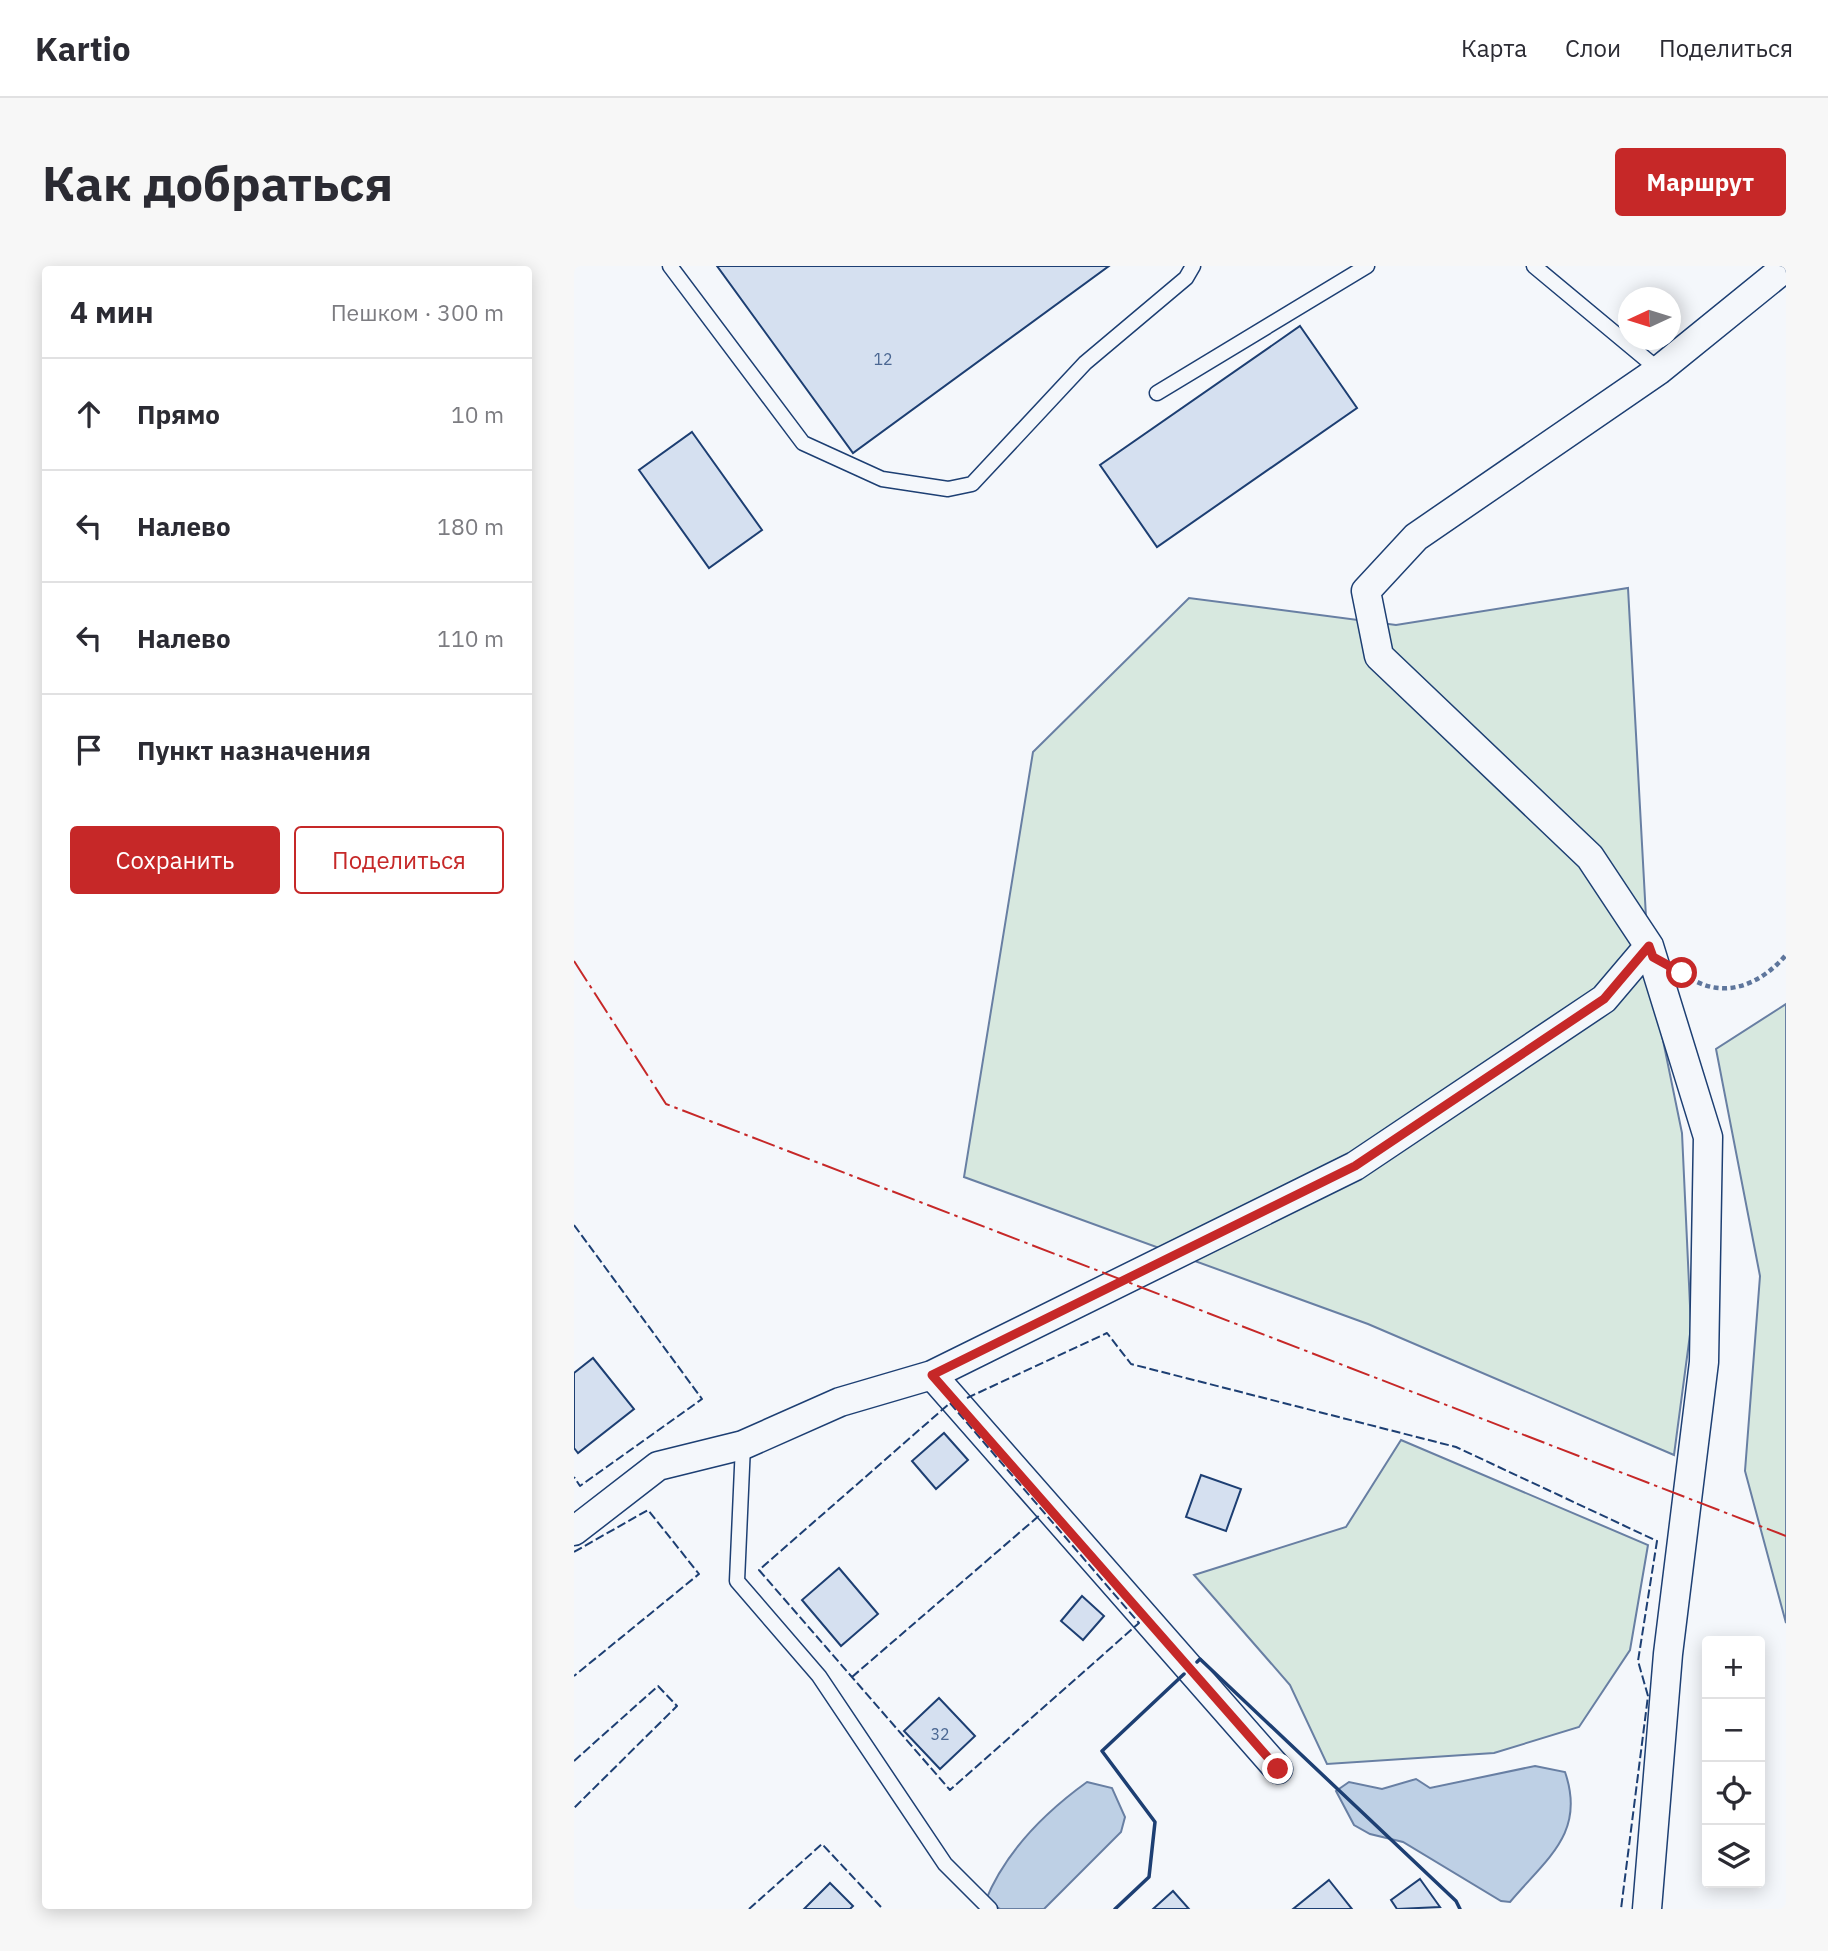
<!DOCTYPE html>
<html lang="ru">
<meta charset="utf-8">
<style>
body{margin:0;font-family:"IBM Plex Sans",sans-serif;background:#f7f7f7;color:#2b2b33}
.controls{position:absolute;right:21px;bottom:21px;display:grid;overflow:hidden;border-radius:7px;box-shadow:0 4px 18px #0003}
.controls button{width:63px;height:63px;display:grid;place-items:center;padding:0;border:0;border-bottom:2px solid #e1e1e2;background:#fff;color:#2b2b33;font:35px sans-serif}
.compass{position:absolute;left:1044px;top:21px;width:63px;height:63px;border-radius:50%;background:#fff;box-shadow:0 4px 18px #0003;rotate:266deg}
.stop{position:absolute;width:21px;height:21px;margin:-16px;border:5px solid #c62828;border-radius:50%;background:#fff}
.stop.end{background:#c62828;border-color:#fff;box-shadow:0 2px 7px #0008}
.list{margin:0;padding:0;list-style:none}
h2{display:flex;justify-content:space-between;align-items:center;height:91px;margin:0;padding:0 28px;font-size:30px}
h2 small{font-size:23px;font-weight:400;color:#7c7c81}
.list li{display:grid;grid-template-columns:46px 1fr auto;gap:21px;align-items:center;box-sizing:border-box;height:112px;padding:0 28px;border-top:2px solid #e1e1e2}
.list b{display:block;font-size:26px;white-space:nowrap}
.list em{font-size:23px;font-style:normal;color:#7c7c81}
.actions{display:flex;gap:14px;padding:21px 28px}
.actions a{flex:1;padding:16px 0;border:2px solid #c62828;border-radius:7px;text-align:center;font-size:24px;color:#c62828}
.actions .main{background:#c62828;color:#fff}
.icon{flex:none;width:38px;height:38px;fill:none;stroke:currentColor;stroke-width:2;stroke-linecap:round;stroke-linejoin:round}
.map{position:relative;flex:none;width:1212px;height:1643px;overflow:hidden;border-radius:7px}
header{display:flex;align-items:center;gap:42px;box-sizing:border-box;height:98px;padding:0 35px;background:#fff;border-bottom:2px solid #e1e1e2}
header strong{font-size:33px}
nav{display:flex;gap:38px;margin-inline-start:auto;font-size:24px}
.intro{display:flex;align-items:center;justify-content:space-between;box-sizing:border-box;height:168px;padding:0 42px}
h1{margin:0;font-size:49px}
.button{padding:18px 32px;border-radius:7px;background:#c62828;color:#fff;font-size:24px;font-weight:700}
main{display:flex;gap:42px;padding:0 42px}
aside{flex:1;background:#fff;border-radius:7px;box-shadow:0 4px 18px #0003}
.map>svg:first-child{display:block}
</style>
<header>
<strong>Kartio</strong>
<nav><a>Карта</a><a>Слои</a><a>Поделиться</a></nav>
</header>
<div class="intro"><h1>Как добраться</h1><a class="button">Маршрут</a></div>
<main>
<aside>
<h2>4 мин<small>Пешком · 300 m</small></h2>
<ul class="list">
<li><svg class="icon" aria-label="ahead" viewBox="0 0 24 24"><path d="M12 20V5M6 11l6-6 6 6"/></svg><div><b>Прямо</b></div><em>10 m</em></li>
<li><svg class="icon" aria-label="left" viewBox="0 0 24 24"><path d="M17 20v-9H6M10 6l-5 5 5 5"/></svg><div><b>Налево</b></div><em>180 m</em></li>
<li><svg class="icon" aria-label="left" viewBox="0 0 24 24"><path d="M17 20v-9H6M10 6l-5 5 5 5"/></svg><div><b>Налево</b></div><em>110 m</em></li>
<li><svg class="icon" aria-label="arrive" viewBox="0 0 24 24"><path d="M6 21V4h12l-3 4 3 4H6"/></svg><div><b>Пункт назначения</b></div></li>
</ul>
<div class="actions"><a class="main">Сохранить</a><a>Поделиться</a></div>
</aside>
<div class="map">
<svg width="1212" height="1643" viewBox="0 0 1212 1643">
<rect width="100%" height="100%" fill="#f4f7fb"/>
<path fill="#d7e8df" stroke="#687fa3" stroke-width="2" d="M1054,322l21,384 33,161 9,194 -17,128 -306,-131 -404,-147 69,-425 156,-154 207,27z
M1212,738v619l-41,-152 15,-195 -44,-227z
M827,1174l247,105 -18,105 -51,77 -85,26 -167,11 -37,-79 -96,-110 152,-48z"/>
<path fill="#bed0e5" stroke="#687fa3" stroke-width="2" d="M961,1500l30,6c21,61 -18,86 -55,130l-9,-1 -98,-59 -33,-8 -16,-9 -18,-34 13,-9 33,7 34,-10 14,9z
M513,1516l25,6 13,29 -4,15 -77,77h-44l-15,-7c20,-50 59,-89 102,-120z"/>
<path fill="#d5e0f0" stroke="#1d3f73" stroke-width="2" d="M143,0h392l-256,187z
M726,60l57,82 -200,139 -57,-82z
M118,166l70,98 -53,38 -70,-98z
M19,1092l41,51 -56,44 -4,-5v-75z
M370,1167l24,27 -32,29 -24,-28z
M627,1209l40,14 -15,42 -40,-14z
M265,1302l39,46 -37,32 -39,-46z
M508,1330l22,20 -21,24 -22,-19z
M365,1432l36,38 -35,33 -36,-38z
M846,1613l20,28 -43,2 -6,-9z
M755,1614l23,29h-59z
M256,1617l23,23 -3,3h-46z
M599,1625l16,18h-36z"/>
<g fill="none" stroke-linecap="round" stroke-linejoin="round">
<g stroke="#1d3f73" stroke-width="17">
<path id="lane" d="M96,0l133,177 79,36 66,10 24,-5 113,-121 101,-85 7,-12
M960,0l125,104
M583,127l210,-127
M169,1179l-6,136 82,95 126,188 45,45"/>
</g>
<g stroke="#1d3f73" stroke-width="31">
<path id="street" d="M358,1109l346,394
M0,1265l84,-65 85,-21 97,-43 92,-27 423,-209 249,-167 45,-53
M1073,1643l21,-255 36,-292 4,-225 -59,-191 -59,-89 -211,-201 -13,-65 50,-54 243,-167 127,-103"/>
</g>
<path stroke="#5e769c" stroke-width="4.5" stroke-dasharray="5 3.5" stroke-linecap="butt" d="M1116,712c35,22 71,6 96,-23"/>
<use href="#lane" stroke="#f4f7fb" stroke-width="14"/>
<use href="#street" stroke="#f4f7fb" stroke-width="28"/>
<path stroke="#1d3f73" stroke-width="2" stroke-dasharray="9 3.5" stroke-linecap="butt" d="M0,959l128,174 -122,87 -6,-9
M393,1132l140,-65 24,31 325,83 201,94 -19,120 10,35 -27,213
M376,1137l189,220 -189,167 -191,-220z
M0,1286l74,-42 51,64 -125,102
M278,1411l189,-163
M0,1495l84,-75 19,20 -103,102
M175,1643l73,-65 59,63 -2,2"/>
<path stroke="#1d3f73" stroke-width="3.5" d="M623,1396l3,-3 256,242 4,8
M541,1643l34,-32 6,-55 -53,-71 82,-77"/>
<path stroke="#c62828" stroke-width="2" stroke-dasharray="24 5 3.5 5" stroke-linecap="butt" d="M0,695l92,143 1120,432"/>
</g>
<g fill="none" stroke-linecap="round" stroke-linejoin="round">
<path stroke="#c62828" stroke-width="9" d="M704,1503l-346,-394 423,-209 249,-167 45,-53 4,11 29,16"/>
</g>
<g text-anchor="middle" stroke-width="5" stroke-linejoin="round" paint-order="stroke">
<g font-size="16" fill="#4b6792">
<text x="309" y="99">12</text>
<text x="366" y="1474">32</text>
</g>
</g>
</svg>
<div class="controls">
<button>+</button>
<button>−</button>
<button><svg class="icon" aria-label="locate" viewBox="0 0 24 24"><circle cx="12" cy="12" r="6"/><path d="M12 2v4M12 18v4M2 12h4M18 12h4"/></svg></button>
<button><svg class="icon" aria-label="layers" viewBox="0 0 24 24"><path d="M12 4l9 5-9 5-9-5zM3 14l9 5 9-5"/></svg></button>
</div>
<svg class="compass" viewBox="-18 -18 36 36"><path d="M0-13l5 13h-10z" fill="#e53935"/><path d="M0 13l5-13h-10z" fill="#7c7c81"/></svg>
<div class="stop" style="left:1108px;top:707px"></div>
<div class="stop end" style="left:704px;top:1503px"></div>
</div>
</main>
